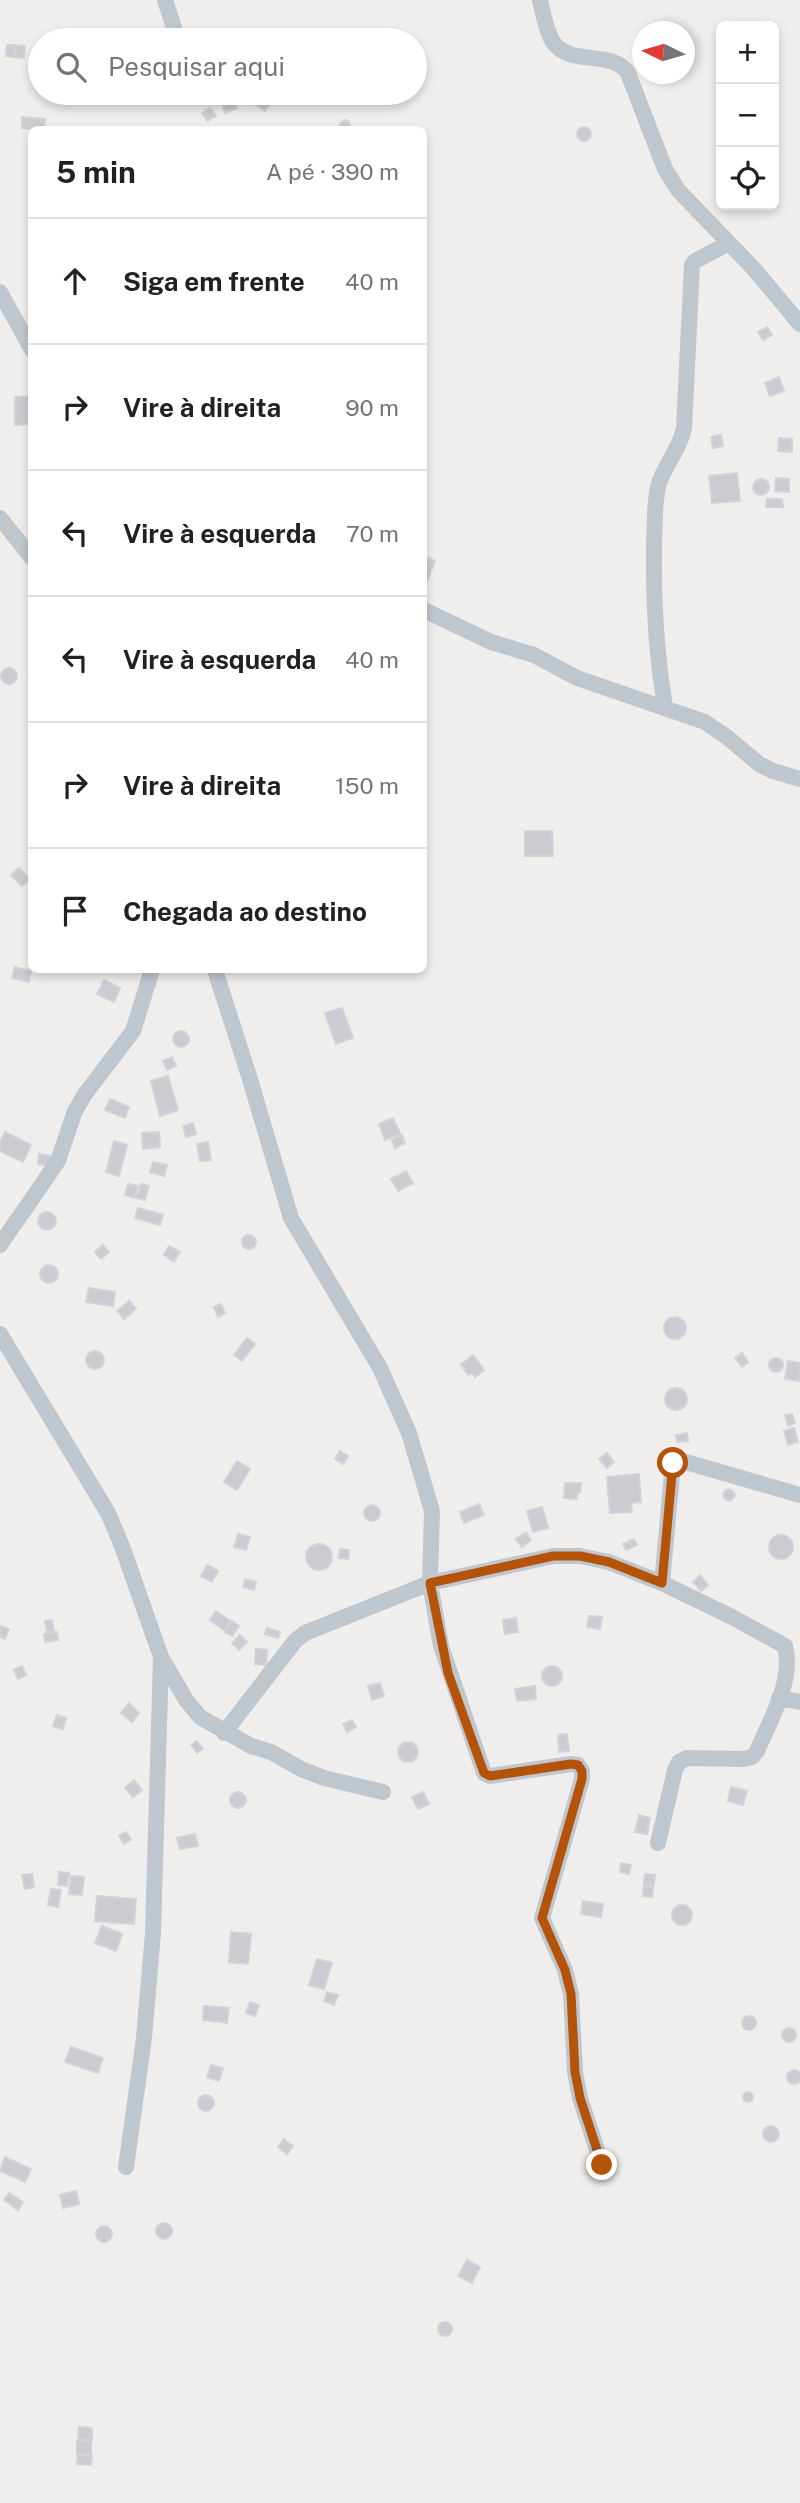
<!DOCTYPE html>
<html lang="pt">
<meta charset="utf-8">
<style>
body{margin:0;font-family:"Public Sans",sans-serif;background:#f2f2f2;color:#202124}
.controls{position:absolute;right:21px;top:21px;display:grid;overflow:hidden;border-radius:10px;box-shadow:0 4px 10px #0003}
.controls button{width:63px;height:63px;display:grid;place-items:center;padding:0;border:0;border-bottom:2px solid #e0e0e0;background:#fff;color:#202124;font:35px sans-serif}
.compass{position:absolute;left:632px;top:21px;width:63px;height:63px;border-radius:50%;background:#fff;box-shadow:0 4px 10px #0003;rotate:275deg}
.stop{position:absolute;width:21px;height:21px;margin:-16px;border:5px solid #b45309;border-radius:50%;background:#fff}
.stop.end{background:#b45309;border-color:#fff;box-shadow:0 2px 7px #0008}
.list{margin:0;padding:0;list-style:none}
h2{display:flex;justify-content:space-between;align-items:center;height:91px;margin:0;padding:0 28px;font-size:30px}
h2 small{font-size:23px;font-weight:400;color:#757577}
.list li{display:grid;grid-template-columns:46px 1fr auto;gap:21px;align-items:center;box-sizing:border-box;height:126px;padding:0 28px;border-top:2px solid #e0e0e0}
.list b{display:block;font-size:26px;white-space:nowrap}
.list em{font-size:23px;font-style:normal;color:#757577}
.icon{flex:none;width:38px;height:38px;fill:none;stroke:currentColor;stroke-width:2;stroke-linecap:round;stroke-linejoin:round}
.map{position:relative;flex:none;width:800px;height:2503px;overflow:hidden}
.search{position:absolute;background:#fff;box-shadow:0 4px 10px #0003;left:28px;top:28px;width:399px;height:77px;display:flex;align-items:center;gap:18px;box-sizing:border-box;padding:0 24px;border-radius:38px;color:#757577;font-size:26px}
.panel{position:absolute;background:#fff;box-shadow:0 4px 10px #0003;left:28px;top:126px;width:399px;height:847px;border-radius:10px}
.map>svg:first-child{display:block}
</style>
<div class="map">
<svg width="800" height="2503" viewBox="0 0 800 2503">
<rect width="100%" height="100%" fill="#f0eded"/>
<path fill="#caccd1" stroke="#d2d3d8" stroke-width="2" d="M7,45h8l-1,12 -8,-1z
M16,45l9,1 -1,12 -9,-1z
M233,95l4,13 -12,5 -4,-13z
M262,96l9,6 -6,9 -9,-6z
M210,108l6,8 -9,5 -5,-8z
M22,117l23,2 -1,11 -22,-2z
M345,120l4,2 2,8h-11v-7z
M577 134a7 7 0 1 1 14 0a7 7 0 1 1-14 0Z
M767,327l5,8 -9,5 -5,-8z
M779,377l5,14 -14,5 -5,-13z
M31,396l1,28 -17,1v-28z
M721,435l2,11 -10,2 -2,-11z
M779,438l13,1v13l-14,-1z
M737,473l3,28 -28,2 -3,-27z
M776,478l13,1v13l-14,-1z
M753 487a8 8 0 1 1 16 0a8 8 0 1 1-16 0Z
M767,499h15l1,8h-17z
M428,558l7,3 -8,20 -3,-2v-10z
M1 676a8 8 0 1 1 16 0a8 8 0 1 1-16 0Z
M525,831h27l1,25h-28z
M19,868l10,11 -7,7 -11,-11z
M15,967l16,4 -2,11 -17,-4z
M104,980l16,8 -6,14 -17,-8z
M342,1008l11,30 -17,6 -11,-31z
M173 1039a8 8 0 1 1 16 0a8 8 0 1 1-16 0Z
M172,1057l4,9 -9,4 -4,-9z
M168,1076l10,34 -18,6 -9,-35z
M110,1099l19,8 -4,11 -20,-8z
M393,1118l7,16 -15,6 -6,-16z
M193,1123l3,11 -10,3 -3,-11z
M5,1132l26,13 -8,17 -23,-11v-9z
M159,1132l1,15 -17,2 -1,-16z
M402,1135l3,8 -10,5 -3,-8z
M114,1141l13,4 -8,31 -13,-4z
M208,1142l3,18 -11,1 -3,-17z
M39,1154l13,2 -2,10 -12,-2z
M153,1162l14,3 -3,11 -14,-4z
M406,1171l7,12 -15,8 -7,-12z
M128,1184l10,2 -3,12 -10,-3z
M141,1184l8,2 -4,14 -8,-2z
M138,1208l25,7 -3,10 -25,-7z
M38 1221a9 9 0 1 1 18 0a9 9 0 1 1-18 0Z
M242 1242a7 7 0 1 1 14 0a7 7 0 1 1-14 0Z
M103,1245l6,7 -8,7 -6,-7z
M169,1246l11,6 -6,10 -10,-7z
M40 1274a9 9 0 1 1 18 0a9 9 0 1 1-18 0Z
M89,1288l26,4 -2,14 -27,-4z
M129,1301l7,8 -12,10 -7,-8z
M221,1304l4,9 -7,4 -4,-10z
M664 1328a11 11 0 1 1 22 0a11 11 0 1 1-22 0Z
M247,1338l8,6 -13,17 -8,-6z
M86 1360a9 9 0 1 1 18 0a9 9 0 1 1-18 0Z
M742,1353l6,9 -6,5 -7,-9z
M473,1355l11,15 -9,7 -3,-4 -4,2 -7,-10z
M769 1365a7 7 0 1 1 14 0a7 7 0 1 1-14 0Z
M788,1361l12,2v18l-15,-2z
M665 1399a11 11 0 1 1 22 0a11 11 0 1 1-22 0Z
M792,1414l3,9 -7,3 -3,-11z
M794,1428l4,14 -10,3 -4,-14z
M687,1433l1,8 -11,1 -1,-7z
M340,1451l8,5 -5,8 -8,-5z
M607,1453l7,9 -7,6 -8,-9z
M237,1461l13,8 -13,21 -13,-8z
M639,1474l2,28 -10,1 1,9 -22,1 -3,-36z
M565,1483h16l-1,10h-3v6l-13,-1z
M723.5 1495a5.5 5.5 0 1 1 11 0a5.5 5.5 0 1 1-11 0Z
M479,1504l5,11 -20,8 -4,-11z
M364 1513a8 8 0 1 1 16 0a8 8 0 1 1-16 0Z
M542,1507l6,21 -15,4 -6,-21z
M526,1532l5,8 -9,7 -6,-8z
M238,1534l12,3 -4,13 -12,-3z
M769 1547a12 12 0 1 1 24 0a12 12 0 1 1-24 0Z
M634,1539l3,6 -11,5 -3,-6z
M306 1557a13 13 0 1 1 26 0a13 13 0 1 1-26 0Z
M340,1549l9,1 -1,9 -9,-1z
M207,1565l11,6 -6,11 -11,-6z
M700,1575l8,10 -7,6 -8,-9z
M245,1579l11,3 -2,8 -11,-3z
M216,1611l14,10 -6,9 -14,-10z
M589,1616l13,1 -2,12 -13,-2z
M516,1618l2,14 -13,2 -2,-14z
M52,1620l2,11 -7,1 -2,-11z
M232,1621l7,5 -7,10 -7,-4z
M0,1626l9,3 -4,10 -5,-2z
M267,1628l13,4 -2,6 -13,-4z
M57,1632l1,8 -13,2 -1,-8z
M240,1635l7,7 -8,8 -7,-7z
M256,1649l11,1 -1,15 -11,-1z
M22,1666l4,9 -8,4 -4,-9z
M542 1676a10 10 0 1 1 20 0a10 10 0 1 1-20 0Z
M380,1683l4,13 -12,4 -4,-14z
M535,1686l1,13 -19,2 -2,-12z
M129,1703l10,10 -7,9 -11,-9z
M57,1715l9,3 -3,11 -10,-3z
M352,1720l4,7 -9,5 -4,-8z
M567,1734l2,17 -10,1 -1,-17z
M197,1741l6,8 -6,4 -6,-8z
M398 1752a10 10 0 1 1 20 0a10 10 0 1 1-20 0Z
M134,1780l8,10 -9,7 -8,-9z
M731,1787l16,4 -4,14 -15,-4z
M423,1792l6,12 -11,5 -6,-12z
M230 1800a8 8 0 1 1 16 0a8 8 0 1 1-16 0Z
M639,1815l11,3 -3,16 -12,-2z
M126,1832l5,8 -7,4 -5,-8z
M195,1834l3,12 -18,3 -3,-11z
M621,1863l10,2 -2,9 -9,-2z
M59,1872l10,1 -2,13 -9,-1z
M32,1874l2,13 -9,2 -3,-14z
M645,1874l10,1 -1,10 -10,-1z
M71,1876l13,1 -2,18 -13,-1z
M644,1886l9,1 -1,10 -9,-1z
M51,1889l10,1 -3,17 -10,-2z
M97,1896l39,3 -2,25 -39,-3z
M583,1901l20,3 -2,13 -20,-3z
M672 1915a10 10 0 1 1 20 0a10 10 0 1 1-20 0Z
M102,1926l20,8 -6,17 -21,-8z
M231,1932l20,2 -3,30 -19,-2z
M317,1959l15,4 -8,26 -15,-4z
M327,1992l11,3 -4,10 -10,-4z
M250,2002l9,3 -4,11 -9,-3z
M204,2006l25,2 -2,15 -24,-3z
M742 2023a7 7 0 1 1 14 0a7 7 0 1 1-14 0Z
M782 2035a7 7 0 1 1 14 0a7 7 0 1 1-14 0Z
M71,2047l32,11 -5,15 -33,-11z
M211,2065l12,3 -4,13 -12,-4z
M787 2077a7 7 0 1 1 14 0a7 7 0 1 1-14 0Z
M743 2097a5 5 0 1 1 10 0a5 5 0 1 1-10 0Z
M198 2103a8 8 0 1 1 16 0a8 8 0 1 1-16 0Z
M763 2134a8 8 0 1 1 16 0a8 8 0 1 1-16 0Z
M284,2139l9,7 -6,8 -9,-7z
M5,2157l26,12 -6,13 -25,-11z
M76,2191l3,13 -16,4 -3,-13z
M9,2193l14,9 -5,8 -14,-10z
M156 2231a8 8 0 1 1 16 0a8 8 0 1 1-16 0Z
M96 2234a8 8 0 1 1 16 0a8 8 0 1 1-16 0Z
M467,2260l13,7 -8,16 -14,-7z
M438 2329a7 7 0 1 1 14 0a7 7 0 1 1-14 0Z
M79,2427l13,1v12l-14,-1z
M77,2441h14v13h-14z
M78,2455l14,1 -1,9 -14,-1z"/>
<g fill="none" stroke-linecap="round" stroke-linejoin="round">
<path stroke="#bfc7ce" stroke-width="16" d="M165,0l13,40
M540,0c3,13 6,31 13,42 17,25 59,7 75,31l37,96 13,21 76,79 46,55
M0,292l32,58
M0,518l32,40
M424,610l67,32 43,13 43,23 128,44 22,15 32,27 14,7 27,8
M665,707c-9,-54 -12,-106 -11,-161 1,-19 0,-40 4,-59 5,-21 22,-37 26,-59l8,-163 3,-4 34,-18
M215,970l34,106 42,142 89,150 29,65 23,78 -2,72 11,63 43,127 6,3 81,-12 7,1 4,6v8l-40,139 23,52 6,24 4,78 5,26 22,67
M0,1245l58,-84 17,-50 10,-17 48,-63 19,-61
M0,1334l108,179 14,33 39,111 25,43 14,17 51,29 20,6 30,17 23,9 59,14
M662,1583l11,-120 6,-3 121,35
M779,1698l21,4
M224,1733l71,-92 10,-8 125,-50 123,-27h27l29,6 53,21 70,34 53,29c9,35 -15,74 -28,105l-5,6 -9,2 -56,-1 -8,4 -4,8 -17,73
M126,2167l18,-129 9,-105 8,-276"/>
</g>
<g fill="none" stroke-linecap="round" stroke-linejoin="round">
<path stroke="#b45309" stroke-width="9" d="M602,2165l-22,-67 -5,-26 -4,-78 -6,-24 -23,-52 40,-139v-8l-4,-6 -7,-1 -81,12 -6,-3 -36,-100 -18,-90 123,-27h27l29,6 53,21 11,-120"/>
</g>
</svg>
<div class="controls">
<button>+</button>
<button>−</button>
<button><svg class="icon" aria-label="locate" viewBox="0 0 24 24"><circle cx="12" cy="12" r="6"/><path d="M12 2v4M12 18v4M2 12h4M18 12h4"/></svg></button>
</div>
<svg class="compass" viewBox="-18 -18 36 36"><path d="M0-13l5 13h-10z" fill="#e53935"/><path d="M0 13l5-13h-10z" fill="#757577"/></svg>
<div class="stop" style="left:673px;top:1463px"></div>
<div class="stop end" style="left:602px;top:2165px"></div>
<div class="search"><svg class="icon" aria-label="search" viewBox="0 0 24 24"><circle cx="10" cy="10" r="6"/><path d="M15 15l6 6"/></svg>Pesquisar aqui</div>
<section class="panel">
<h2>5 min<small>A pé · 390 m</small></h2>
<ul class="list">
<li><svg class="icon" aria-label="ahead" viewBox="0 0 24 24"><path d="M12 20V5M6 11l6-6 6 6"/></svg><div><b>Siga em frente</b></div><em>40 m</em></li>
<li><svg class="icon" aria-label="right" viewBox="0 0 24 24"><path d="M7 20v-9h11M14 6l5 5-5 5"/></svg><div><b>Vire à direita</b></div><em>90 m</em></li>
<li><svg class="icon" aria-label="left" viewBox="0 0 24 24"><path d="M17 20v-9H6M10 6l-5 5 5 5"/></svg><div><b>Vire à esquerda</b></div><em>70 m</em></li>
<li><svg class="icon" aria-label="left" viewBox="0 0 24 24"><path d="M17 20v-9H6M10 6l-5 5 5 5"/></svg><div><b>Vire à esquerda</b></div><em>40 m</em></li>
<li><svg class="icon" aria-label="right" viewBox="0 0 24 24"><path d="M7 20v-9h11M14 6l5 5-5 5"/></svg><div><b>Vire à direita</b></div><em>150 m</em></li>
<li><svg class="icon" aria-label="arrive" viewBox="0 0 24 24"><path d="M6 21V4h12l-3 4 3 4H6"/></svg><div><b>Chegada ao destino</b></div></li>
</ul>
</section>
</div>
